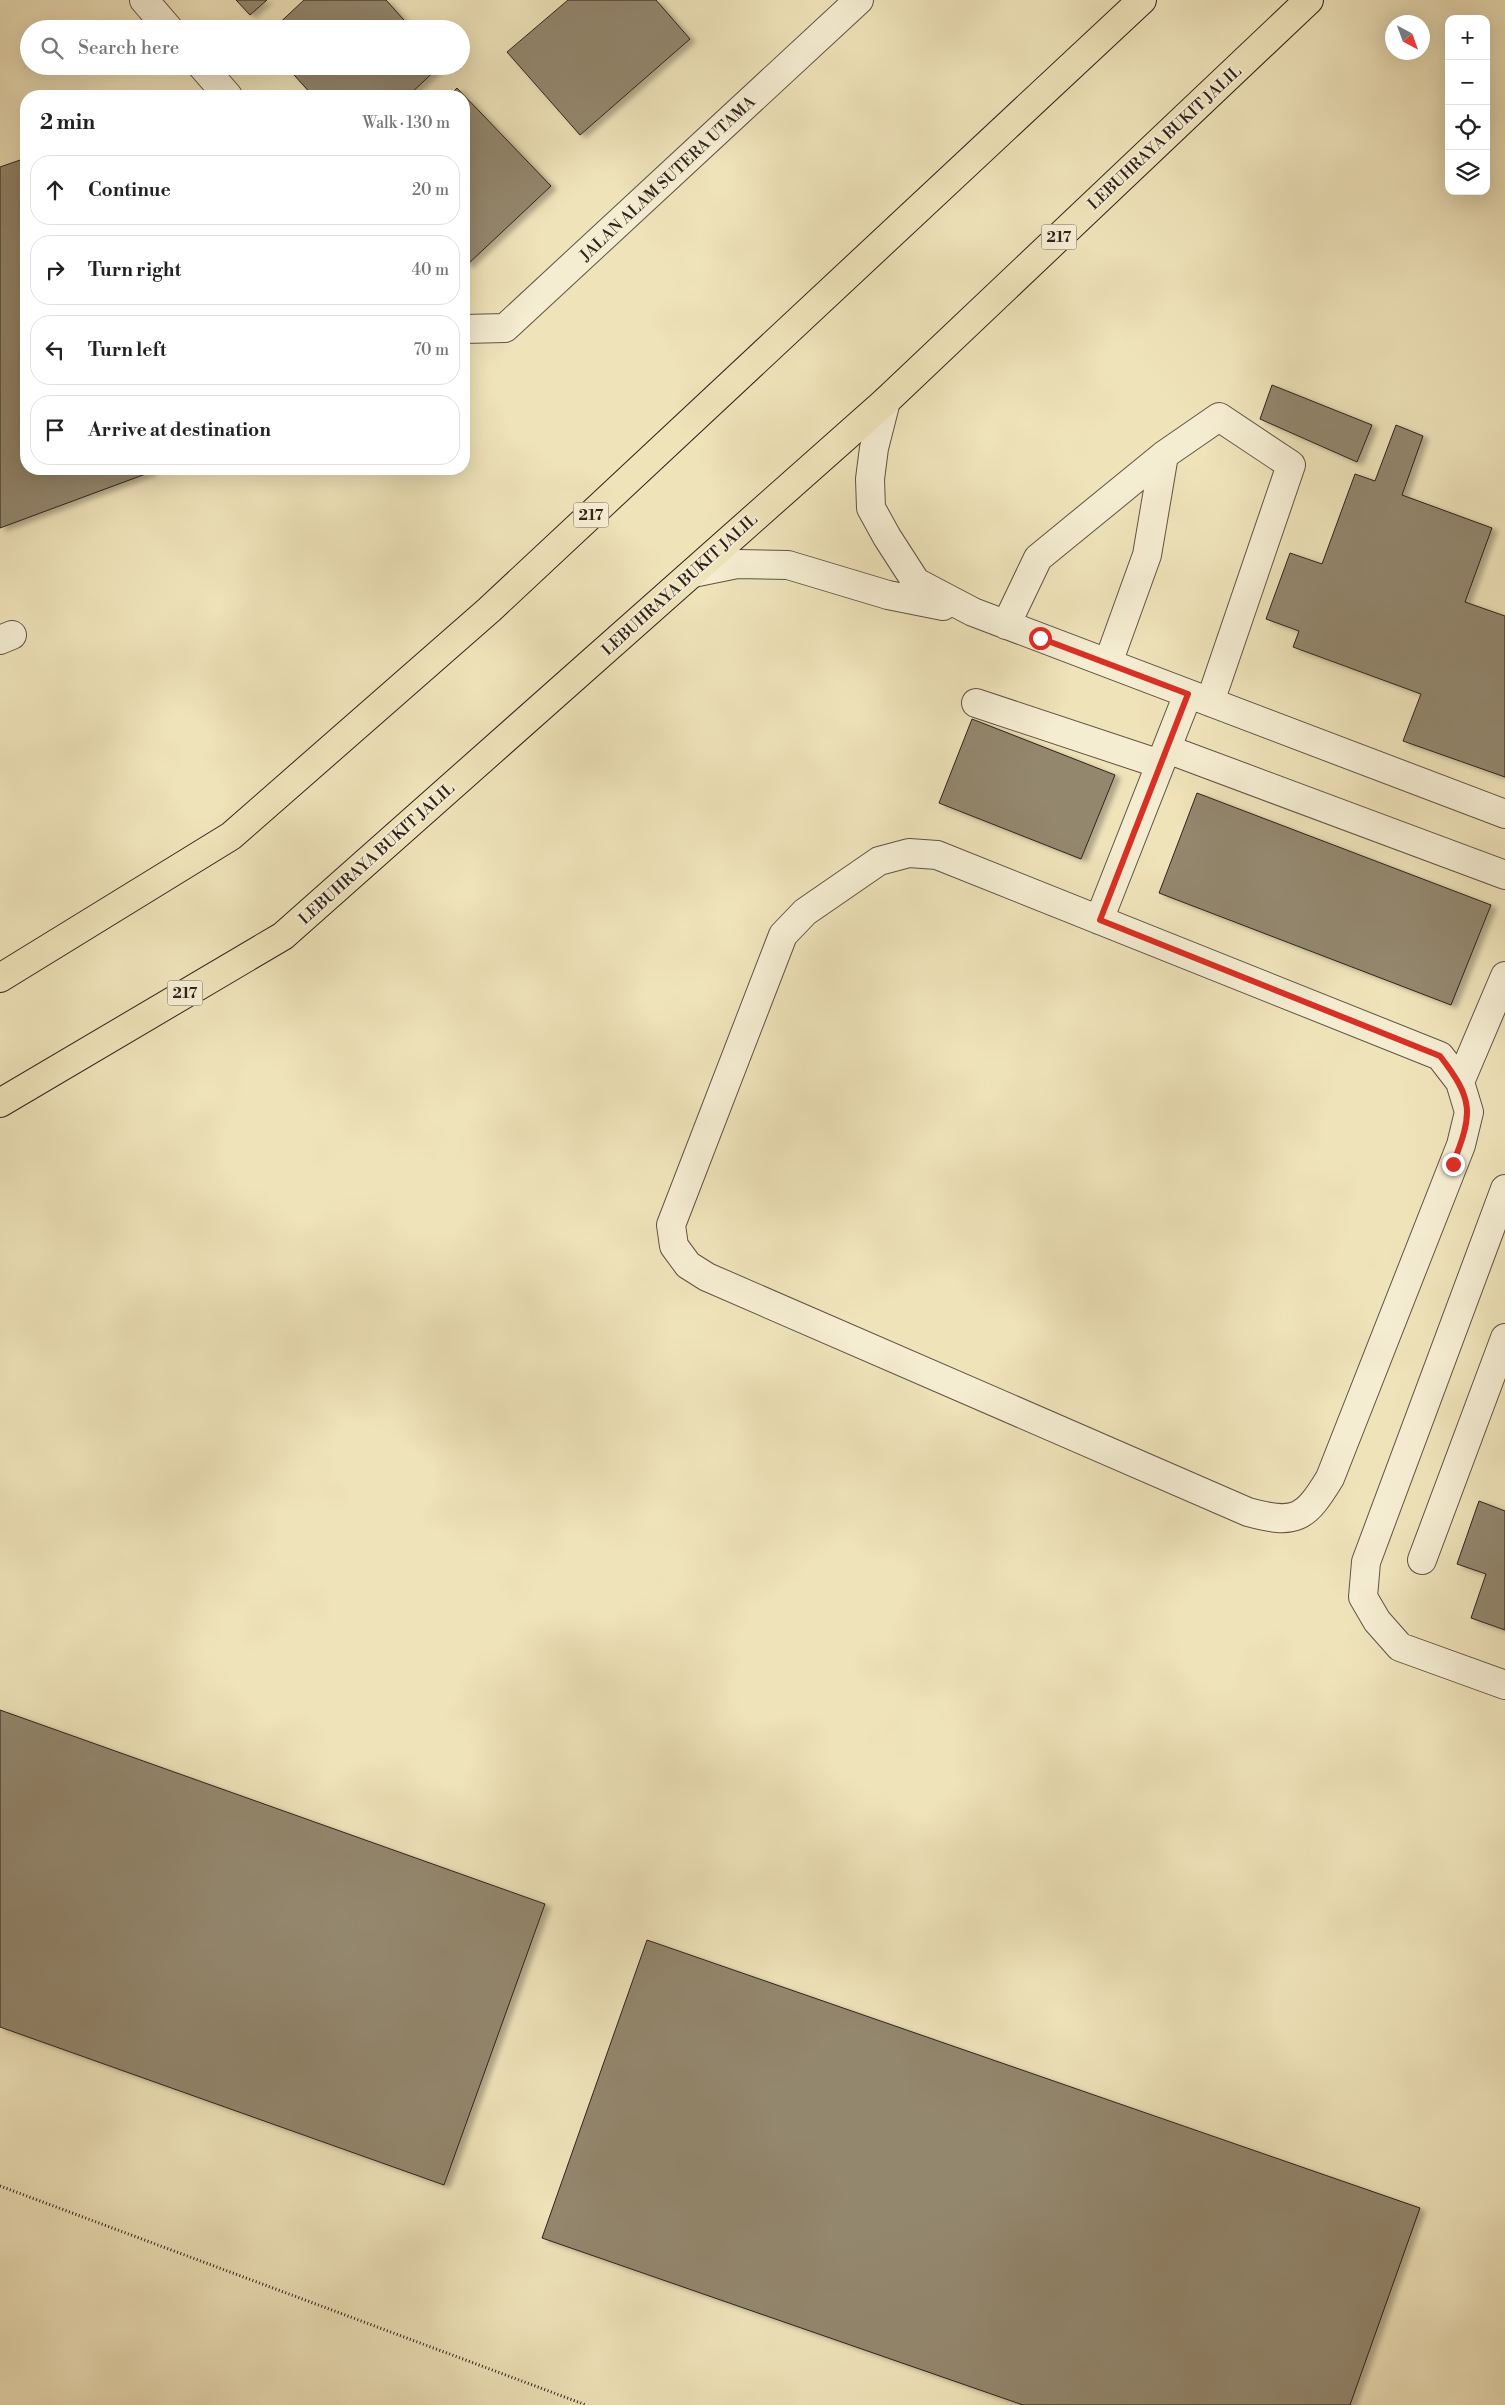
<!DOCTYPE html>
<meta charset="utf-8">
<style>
body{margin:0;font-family:"Libre Bodoni",serif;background:#f6f6f6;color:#222}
.controls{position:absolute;right:15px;top:15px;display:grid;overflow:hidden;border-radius:10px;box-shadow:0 5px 20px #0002}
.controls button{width:45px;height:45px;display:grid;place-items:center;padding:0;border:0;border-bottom:1px solid #e0e0e0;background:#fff;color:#222;font:25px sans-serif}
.compass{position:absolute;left:1385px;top:15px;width:45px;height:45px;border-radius:50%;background:#fff;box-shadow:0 5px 20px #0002;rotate:139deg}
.stop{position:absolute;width:15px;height:15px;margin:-11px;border:4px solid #d93025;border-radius:50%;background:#fff}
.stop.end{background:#d93025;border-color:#fff;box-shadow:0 1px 5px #0008}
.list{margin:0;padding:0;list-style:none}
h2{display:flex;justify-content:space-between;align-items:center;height:65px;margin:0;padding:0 20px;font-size:21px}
h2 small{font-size:16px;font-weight:400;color:#767676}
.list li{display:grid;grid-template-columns:32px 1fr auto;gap:15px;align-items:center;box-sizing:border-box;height:70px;margin:0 10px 10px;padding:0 10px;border:1px solid #e0e0e0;border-radius:20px}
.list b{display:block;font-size:19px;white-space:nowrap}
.list em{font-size:16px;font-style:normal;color:#767676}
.icon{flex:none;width:28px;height:28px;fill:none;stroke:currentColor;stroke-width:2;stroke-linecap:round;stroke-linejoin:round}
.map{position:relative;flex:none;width:1505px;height:2405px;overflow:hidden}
.search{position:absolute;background:#fff;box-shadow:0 5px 20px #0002;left:20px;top:20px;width:450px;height:55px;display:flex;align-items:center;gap:12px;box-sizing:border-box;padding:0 18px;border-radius:28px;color:#767676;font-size:19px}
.panel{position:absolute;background:#fff;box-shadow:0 5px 20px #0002;left:20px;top:90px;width:450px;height:385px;border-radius:20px}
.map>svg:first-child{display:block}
</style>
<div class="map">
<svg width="1505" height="2405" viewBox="0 0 1505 2405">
<defs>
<filter id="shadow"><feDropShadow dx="5.5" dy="3" stdDeviation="2.5" flood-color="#0004"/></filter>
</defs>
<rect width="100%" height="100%" fill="#efe3ba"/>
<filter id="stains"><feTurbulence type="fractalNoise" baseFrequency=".004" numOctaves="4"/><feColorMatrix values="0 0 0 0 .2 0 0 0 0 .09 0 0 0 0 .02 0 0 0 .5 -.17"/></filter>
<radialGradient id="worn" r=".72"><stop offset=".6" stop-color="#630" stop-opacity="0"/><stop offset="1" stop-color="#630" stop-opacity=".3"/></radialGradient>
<path fill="#93876e" stroke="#2f231b" filter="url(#shadow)" d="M236,0h31l-17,15z
M304,0h82l26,29h-139z
M568,0h88l34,39 -110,96 -73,-83z
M286,66h154l-32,30h-95z
M457,88l94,98 -84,79 -3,-3v-166h-15z
M26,158v311h124l1,3 -151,56v-361z
M1272,385l100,40 -15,37 -97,-43z
M1396,425l27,11 -21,59 90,33 -27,74 40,14v161l-102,-36 18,-47 -128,-47 6,-16 -33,-12 24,-66 32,11 33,-90 20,7z
M972,719l143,56 -34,84 -142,-56z
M1197,793l294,112 -40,100 -292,-112z
M1479,1501l26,10v119l-34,-12 15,-44 -29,-10z
M0,1710l545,194 -101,281 -444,-158z
M647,1940l773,268 -70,197h-327l-481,-167z"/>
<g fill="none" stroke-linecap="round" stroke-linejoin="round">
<g stroke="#5f5343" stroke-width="30">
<path id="minor" d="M144,0l25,29
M202,66l26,30
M464,329l41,-1 354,-328
M886,401l-12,47 -4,31 1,29 16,29 29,45 57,30 532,202
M693,573l44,-9 51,1 100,30 55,11
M1006,625l32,-67 126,-103 55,-38 72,48 -81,237
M0,640l12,-5
M1108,663l39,-108 17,-100
M976,703l184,61
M1167,749l338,126
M909,853l28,2 503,201 20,26 9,30 -8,33 -131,333c-25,41 -34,47 -82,34l-541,-235 -19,-12 -14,-19 -3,-21 112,-290 22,-23 74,-51z
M1099,920l89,-226
M1460,1082l45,-106
M1505,1189l-139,373 -3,35 14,24 23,26 105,38
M1422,1560l83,-222"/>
</g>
<g stroke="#2f231b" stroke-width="30">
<path id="highway" d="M0,978l231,-142 258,-226 653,-610
M0,1103l283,-167 603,-535 423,-401"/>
</g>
<path stroke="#2f231b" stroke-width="3" stroke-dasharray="1 2.5" stroke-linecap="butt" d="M0,2186l586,219"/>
<use href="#minor" stroke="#f5edd2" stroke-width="28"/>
<use href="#highway" stroke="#efe3ba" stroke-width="28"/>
</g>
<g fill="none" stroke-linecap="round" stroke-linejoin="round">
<path stroke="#d93025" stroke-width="6" d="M1040,638l148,56 -88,226 340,136c34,44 33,57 13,108"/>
</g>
<g text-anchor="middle" stroke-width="4" stroke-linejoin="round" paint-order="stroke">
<g fill="#f5edd2" stroke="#6a6052" stroke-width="1">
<rect x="1041.5" y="224.5" width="35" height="25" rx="4"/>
<rect x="573.5" y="502.5" width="35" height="25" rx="4"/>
<rect x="167.5" y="980.5" width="35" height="25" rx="4"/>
</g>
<g font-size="15" font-weight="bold" fill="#2f231b">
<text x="1059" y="242">217</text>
<text x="591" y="520">217</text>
<text x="185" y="998">217</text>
</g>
<g font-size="16" fill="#2f231b" stroke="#f5edd2">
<text transform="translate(1164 137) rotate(-43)" y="6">LEBUHRAYA BUKIT JALIL</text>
<text transform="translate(667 178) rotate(-43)" y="6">JALAN ALAM SUTERA UTAMA</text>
<text transform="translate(679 584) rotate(-42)" y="6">LEBUHRAYA BUKIT JALIL</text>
<text transform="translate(376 853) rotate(-42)" y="6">LEBUHRAYA BUKIT JALIL</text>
</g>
</g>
<rect width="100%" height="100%" filter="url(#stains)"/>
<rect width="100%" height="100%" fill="url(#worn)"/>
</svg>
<div class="controls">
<button>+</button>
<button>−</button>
<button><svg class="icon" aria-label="locate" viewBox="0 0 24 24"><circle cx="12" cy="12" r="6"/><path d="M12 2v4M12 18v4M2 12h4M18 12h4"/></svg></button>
<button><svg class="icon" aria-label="layers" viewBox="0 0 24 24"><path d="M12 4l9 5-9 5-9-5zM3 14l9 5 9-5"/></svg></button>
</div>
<svg class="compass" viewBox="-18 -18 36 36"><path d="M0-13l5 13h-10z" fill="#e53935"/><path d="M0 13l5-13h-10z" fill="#767676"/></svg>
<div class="stop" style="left:1040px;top:638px"></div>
<div class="stop end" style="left:1453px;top:1164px"></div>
<div class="search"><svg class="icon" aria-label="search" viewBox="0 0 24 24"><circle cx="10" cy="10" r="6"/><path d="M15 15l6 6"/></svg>Search here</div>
<section class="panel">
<h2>2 min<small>Walk · 130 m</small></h2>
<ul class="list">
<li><svg class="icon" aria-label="ahead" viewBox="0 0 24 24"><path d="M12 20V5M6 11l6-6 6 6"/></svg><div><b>Continue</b></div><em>20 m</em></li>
<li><svg class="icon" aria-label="right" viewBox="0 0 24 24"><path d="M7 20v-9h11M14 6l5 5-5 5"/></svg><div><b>Turn right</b></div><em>40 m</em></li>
<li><svg class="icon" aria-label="left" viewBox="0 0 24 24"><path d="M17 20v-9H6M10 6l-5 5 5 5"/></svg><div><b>Turn left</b></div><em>70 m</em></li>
<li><svg class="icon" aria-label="arrive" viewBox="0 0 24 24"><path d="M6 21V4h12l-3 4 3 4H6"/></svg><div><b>Arrive at destination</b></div></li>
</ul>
</section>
</div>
